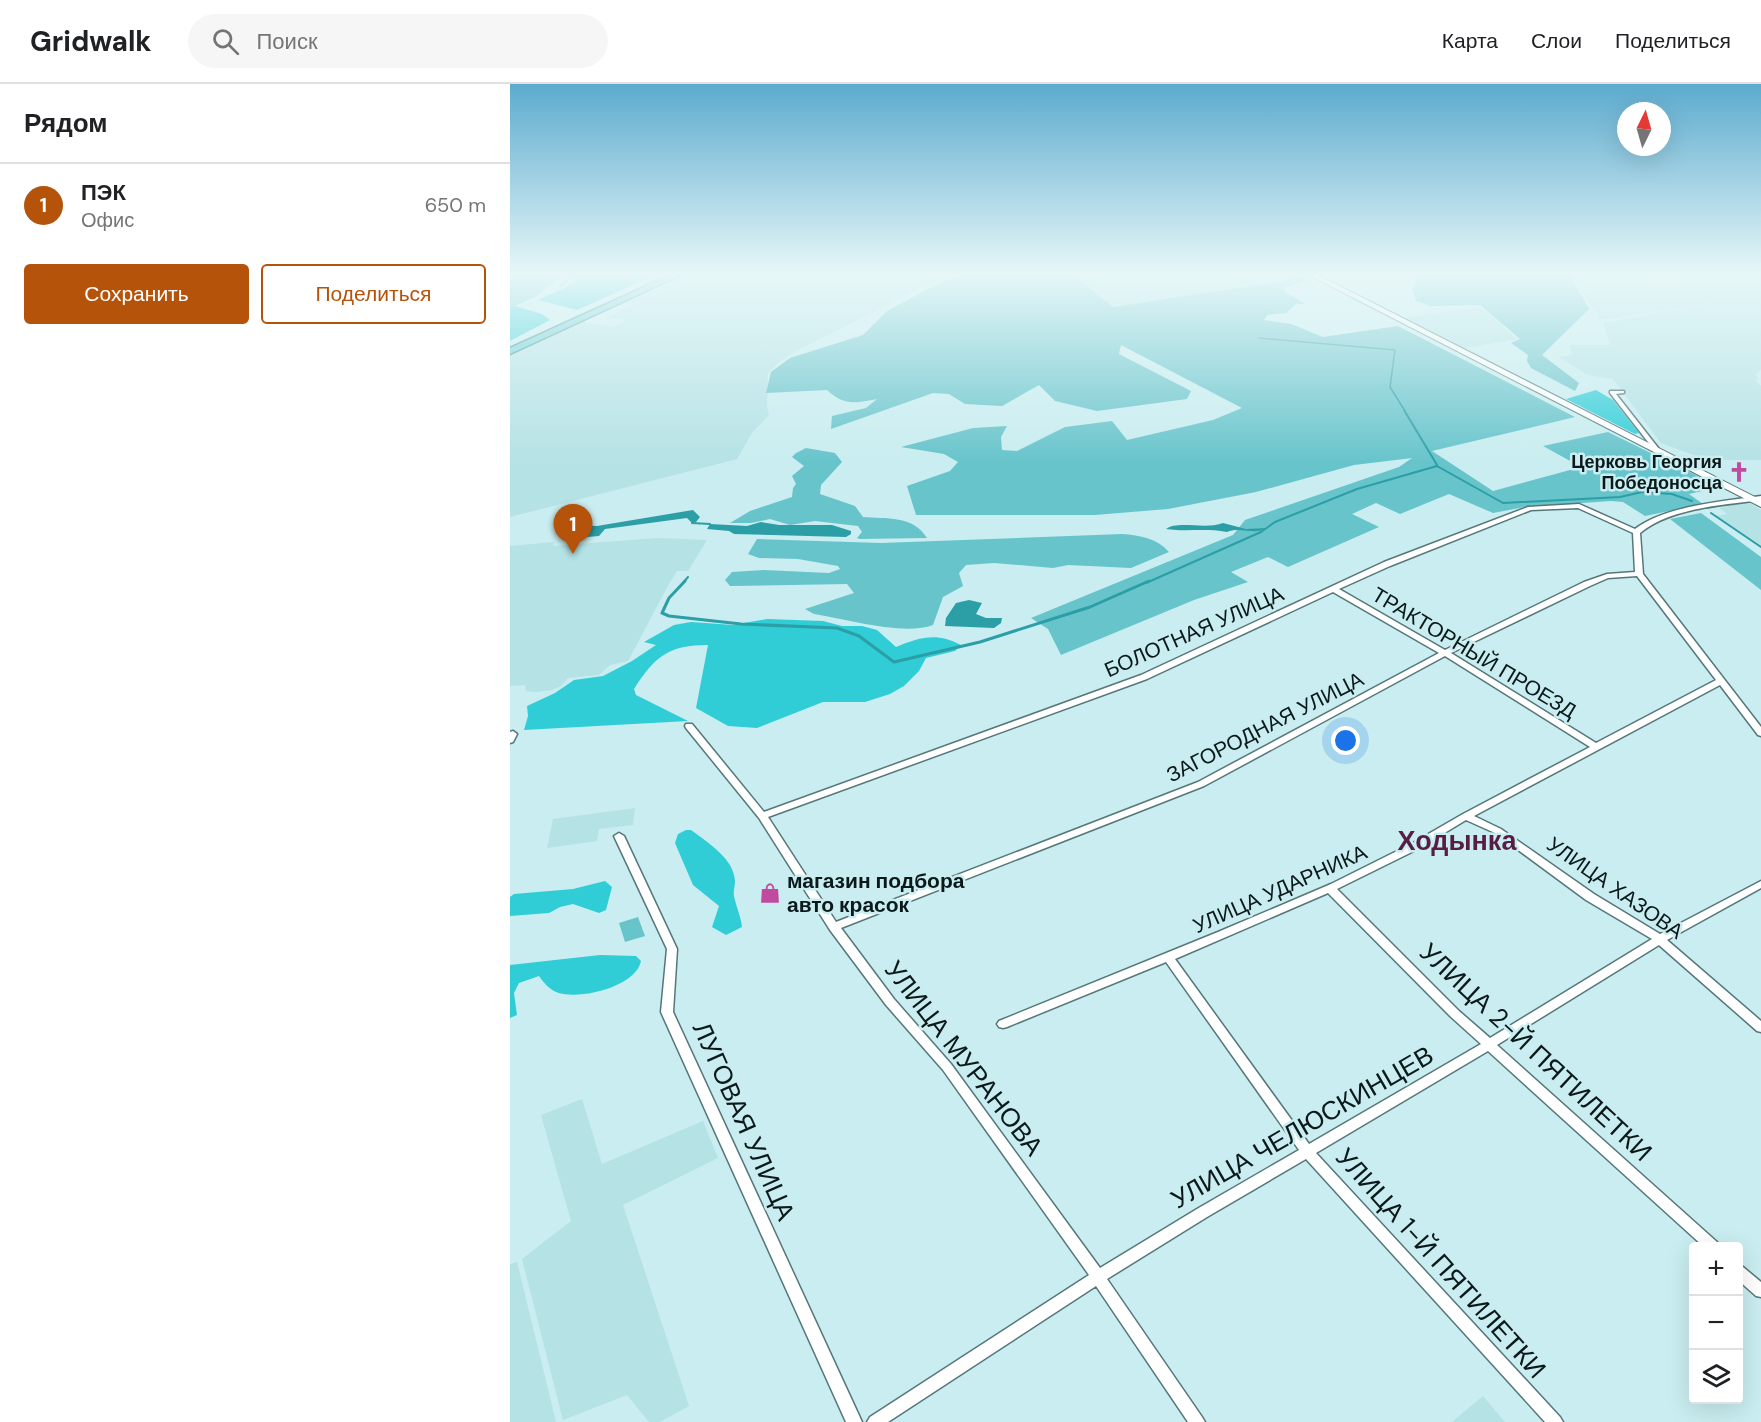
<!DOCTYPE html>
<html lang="ru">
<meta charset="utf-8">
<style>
body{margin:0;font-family:"DM Sans",sans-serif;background:#f6f6f6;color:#202124}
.controls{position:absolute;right:18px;bottom:18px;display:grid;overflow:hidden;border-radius:6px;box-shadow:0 6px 24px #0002}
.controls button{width:54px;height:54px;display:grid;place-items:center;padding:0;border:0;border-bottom:2px solid #e0e0e0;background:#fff;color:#202124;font:30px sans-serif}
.compass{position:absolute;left:1107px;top:18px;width:54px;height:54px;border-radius:50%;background:#fff;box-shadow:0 6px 24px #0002;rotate:5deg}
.you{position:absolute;left:836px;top:657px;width:21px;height:21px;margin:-15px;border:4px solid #fff;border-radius:50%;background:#1a73e8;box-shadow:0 0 0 9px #1a73e833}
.badge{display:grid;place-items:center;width:39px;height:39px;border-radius:50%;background:#b45309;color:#fff;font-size:20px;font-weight:700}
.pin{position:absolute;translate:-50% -50px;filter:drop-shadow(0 2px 3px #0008)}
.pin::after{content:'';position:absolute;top:32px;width:21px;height:18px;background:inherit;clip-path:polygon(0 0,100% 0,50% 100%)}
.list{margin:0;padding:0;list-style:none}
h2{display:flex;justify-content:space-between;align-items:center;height:78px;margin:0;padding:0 24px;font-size:26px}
h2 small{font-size:20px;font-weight:400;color:#757577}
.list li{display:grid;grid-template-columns:39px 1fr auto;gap:18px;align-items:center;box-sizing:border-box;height:84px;padding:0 24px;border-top:2px solid #e0e0e0}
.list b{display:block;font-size:22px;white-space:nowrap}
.list p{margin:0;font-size:20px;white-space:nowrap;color:#757577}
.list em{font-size:20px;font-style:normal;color:#757577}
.actions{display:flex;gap:12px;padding:18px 24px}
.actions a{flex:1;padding:14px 0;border:2px solid #b45309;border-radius:6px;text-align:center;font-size:21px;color:#b45309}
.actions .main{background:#b45309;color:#fff}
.icon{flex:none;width:33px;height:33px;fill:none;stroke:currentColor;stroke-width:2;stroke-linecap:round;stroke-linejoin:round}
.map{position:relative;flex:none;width:1251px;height:1338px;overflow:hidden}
header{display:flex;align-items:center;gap:36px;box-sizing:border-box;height:84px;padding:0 30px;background:#fff;border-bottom:2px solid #e0e0e0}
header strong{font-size:28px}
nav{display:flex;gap:33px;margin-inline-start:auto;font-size:21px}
.search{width:420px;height:54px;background:#f6f6f6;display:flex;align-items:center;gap:15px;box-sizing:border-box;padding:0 21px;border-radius:33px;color:#757577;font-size:22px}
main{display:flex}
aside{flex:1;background:#fff}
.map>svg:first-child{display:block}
</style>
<header>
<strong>Gridwalk</strong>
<div class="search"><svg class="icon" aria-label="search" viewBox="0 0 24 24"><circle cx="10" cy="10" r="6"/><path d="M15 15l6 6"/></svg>Поиск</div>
<nav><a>Карта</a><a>Слои</a><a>Поделиться</a></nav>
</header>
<main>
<aside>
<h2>Рядом<small></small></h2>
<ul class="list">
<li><span class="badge">1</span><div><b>ПЭК</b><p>Офис</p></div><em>650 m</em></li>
</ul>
<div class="actions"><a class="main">Сохранить</a><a>Поделиться</a></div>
</aside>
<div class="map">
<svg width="1251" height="1338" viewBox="0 0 1251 1338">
<rect width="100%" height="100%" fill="#c9edf0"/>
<path fill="#b5e2e5" d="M179,191h264l-28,11 -131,66 -16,11 -10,10 -1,34 2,8 -17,18 -15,26 -227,58v-164l69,-31 35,5 13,-8 -21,-1 27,-14 -7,-1z
M564,191h179l13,8 -153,24z
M1062,191h75l34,10 7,-2 -26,-8h59l-9,3 19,-3 30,4v90l-6,6 4,4 -4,1 6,6v74h-54l-46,-17 -48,-64 -25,-4 -30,-18 14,-2 -2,-10h40l-7,-22 110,-20 -113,17z
M970,223l37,32 -51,9 -62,-30z
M1239,418l12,8v35l-44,-29 10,-2 -8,-6z
M147,454l50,2 -19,31h-11l-7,11 -42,79 -18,4 -11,10 -31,3 -7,8 -9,4 -16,2 -10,-1 -1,-6 -15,1v-140l44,-4 -1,4z
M125,724l-2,17 -34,4 -2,12 -50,7 6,-29z
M72,1015l20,65 101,-43 15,37 -95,47 66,201 -29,16h-11l-22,-27 -64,25 -41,-161 49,-38 -30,-106z
M7,1178l39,160h-46v-158z
M973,1312l22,26h-53z"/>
<path fill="#67c4cb" d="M0,191h54l-29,22 -25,11z
M451,191h113l39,32 176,-27 -5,-4 14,-1 7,6 -19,6 -2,4 21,13h-9l-10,9 -19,2 -3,5 27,4 32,13 75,-11 177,91 -143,34 61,40 88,-24 -38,-21 65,-14 112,55 -31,7 14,10 -58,12 -22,-14 -12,-1 -86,6 -32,6 -44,-19 -49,20 -24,-11 -24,11 27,13 -91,40 -20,-10 -37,15 17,10 -54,18 -133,55 -13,-26 -17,-11 202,-83 12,-15 154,-53 13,-9 -58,7 -98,27 -88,17 -73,6h-179l-9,-29 43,-15 8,-9 -14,-8 -43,-7 72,-19 34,-2 -6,11 1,13 15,1 48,-24 47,-6 15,19 86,-20 29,-12 -121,-63 -2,9 72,37 -4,8 -90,12 -42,-10 -16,-16 -37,21 -37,-2 -16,-10 -16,-1 -102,36 1,-13 34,-8 11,-9c-22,4 -33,7 -50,-9l-61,3 5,-21 19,-14 73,-23 24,-24 48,-26z
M911,191h149l19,34 -47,46 37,28 -4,8 -44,-23 -4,-7 1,-6 -17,-12 9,-4 -40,-34 -49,1 -15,-5 -4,-12z
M296,364l29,5 7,9 -21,23 -1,9 35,12 8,11c23,2 50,-2 64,21l-67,1 -3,-1 5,-6 -4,-6 -43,-5 -25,4 -20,-6 -19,4h-21l20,-12 42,-14 1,-9 3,-4 -4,-8 12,-10 -12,-9 4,-4z
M1191,429l60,44v33l-91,-71z
M612,450c18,1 36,5 47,18l-38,16 -63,-3 -15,3 -59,-5 -28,2 -7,8 4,13 -20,11 -10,28c-29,11 -87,-6 -119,-11l-9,-5 49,-16 -7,-9 -117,2 -5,-6 7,-8 32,-2 65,3 11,-4 -2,-3 -40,-7 -39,-1 -11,-4 9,-15 124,4z
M128,833l7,19 -20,6 -6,-19z"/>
<path fill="#30cdd7" d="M70,191h75l-78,35 -39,-10 30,-14z
M5,222l27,8 8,6 -40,21v-33z
M1086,306l17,10 26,33 -4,1 -69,-35z
M257,535l56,2 19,5h20l15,4 19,17c24,-10 41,-15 65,-2l-6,6 -29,7 -7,13 -15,15 -14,8 -25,8h-42l-66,26 -29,-2 -32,-18 12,-63c-39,0 -53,11 -74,44l2,6 52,26 -164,9 4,-14 -1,-10 28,-13 19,-13 29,-4 29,-15 24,-16 -12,-3 30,-17 17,-3 42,3z
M176,746h5c16,12 44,29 44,52 0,5 -2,8 -1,14 2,10 7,21 8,31l-16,8 -14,-8 7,-21 -26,-21 -18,-42 3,-9z
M95,797l7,6 -6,23 -7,3 -26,-9 -13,3 -11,6 -39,3v-19l4,-3 59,-5z
M90,871l36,1 5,5c-5,26 -63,40 -85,31 -8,-4 -12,-9 -17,-16l-20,7 -5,10 3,22 -7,3v-53z"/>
<path fill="#2b9ea6" d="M183,426l7,7 -4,5 -4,1 -5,-5 -82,11 -6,7 -12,1 -6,-6h-17v-16l9,-2 4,12 20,1z
M251,438l18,3h53l19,6v3l-5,3 -112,-3 -5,-3 -22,-2 3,-5 37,2z
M713,439l23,6 21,-1c-12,8 -27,-2 -40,4 -21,-4 -41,0 -61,-3 12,-9 39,1 57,-6z
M459,516l13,3 -6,11 10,4h16l-1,5 -7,5 -49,-2 1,-8 10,-15z"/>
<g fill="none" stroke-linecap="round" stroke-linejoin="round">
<path stroke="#2b9ea6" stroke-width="1.5" d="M50,203l13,-12
M749,254l136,12 -5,37 15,24"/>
<path stroke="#2b9ea6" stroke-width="2" d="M894,326l33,55
M1201,429l50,34
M182,439l18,1
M173,499l5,-6
M636,499l115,-51 14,-10 82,-33 80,-23 66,37 117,-6 22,-5 30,2 20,7"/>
<path stroke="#2b9ea6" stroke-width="3" d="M175,497l-16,17 -7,15 7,3 72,8 96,4 22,8 35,26 86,-20 110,-35 59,-26"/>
<g stroke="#567779" stroke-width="3">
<path id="minor" d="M1100,307h14v2l-8,1 43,55v2h-4l-45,-58z
M1251,412v4c-38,5 -91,8 -121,33l3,41 118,153v9l-3,-1 -38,-50 -246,131 27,13 93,65 66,40 101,-53v7l-94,52 94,81v11l-4,-1 -98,-86 -162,100 220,197 2,4h-16l-215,-195 -172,102 244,264 3,5h-18l-239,-263 -99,58 -100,62 95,138 3,5h-17l-92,-136 -208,136h-21l3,-5 219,-142 -146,-205 -57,-65 -56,-75 -71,-112 -73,-90 -1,-2 1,-2h6l72,88 377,-137 243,-113 144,-55 51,-3 56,25c30,-23 89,-28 126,-33zM1068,424l55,25 2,39 -28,2 -23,8 -139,68 -106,-61 51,-23 141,-56zM1127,492l79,104 -120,63 -145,-90 139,-67 18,-8zM823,508l106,61 -241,129 -362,140 -68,-105 379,-138zM935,572l145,91 -127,67 -52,30 -80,40 -113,48 -219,89 -2,3 2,3 4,1 4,-1 159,-65 133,188 -102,59 -97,59 -149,-204 -57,-65 -53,-71 363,-142zM956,736l29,13 91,67 66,39 -162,99 -31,-27 -122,-122 81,-40zM818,809l123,124 30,27 -172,100 -134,-185z
M3,647l4,3 -4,8 -3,1v-11z
M109,749l5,3 53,113 -4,63 189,410h-16l-185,-410 6,-63 -53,-113z
M1228,1181l5,2 18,15v15l-5,-1 -18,-16z"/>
</g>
<g stroke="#567779" stroke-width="2">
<path id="secondary" d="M799,191h9l443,225v7z"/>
</g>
<g stroke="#29848a" stroke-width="3">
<path id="trunk" d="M160,191h11l-171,79v-6z"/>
</g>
<use href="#minor" fill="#fff" fill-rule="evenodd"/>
<use href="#secondary" fill="#fff" fill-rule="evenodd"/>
<use href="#trunk" fill="#60cad2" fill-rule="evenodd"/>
</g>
<linearGradient id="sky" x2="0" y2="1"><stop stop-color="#5cabce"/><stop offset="0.5" stop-color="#e7f7f8"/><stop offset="1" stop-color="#e7f7f8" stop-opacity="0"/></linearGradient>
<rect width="1251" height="379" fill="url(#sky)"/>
<defs>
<g id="church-bare" transform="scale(1.62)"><path d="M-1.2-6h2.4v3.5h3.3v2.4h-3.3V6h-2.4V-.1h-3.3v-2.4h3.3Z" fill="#c24a9e" stroke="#c9edf0" stroke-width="2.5" paint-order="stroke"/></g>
<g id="shop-bare" transform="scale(1.62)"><path d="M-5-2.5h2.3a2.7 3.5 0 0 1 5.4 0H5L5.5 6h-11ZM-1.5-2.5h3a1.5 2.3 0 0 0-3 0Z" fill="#c24a9e" stroke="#c9edf0" stroke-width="2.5" paint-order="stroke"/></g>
</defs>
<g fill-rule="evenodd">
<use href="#church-bare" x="1229" y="388"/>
<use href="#shop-bare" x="260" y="809"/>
</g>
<g text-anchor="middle" stroke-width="5" stroke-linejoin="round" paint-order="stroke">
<g font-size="18" font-weight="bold" fill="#0c191a" stroke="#c9edf0" text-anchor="end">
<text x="1212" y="384">Церковь Георгия<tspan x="1212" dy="21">Победоносца</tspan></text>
</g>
<g font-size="21" fill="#0c191a" stroke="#c9edf0">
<text transform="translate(684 548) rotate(-24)" y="7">БОЛОТНАЯ УЛИЦА</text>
<text transform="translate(964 569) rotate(31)" y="7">ТРАКТОРНЫЙ ПРОЕЗД</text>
<text transform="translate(755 643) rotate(-27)" y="7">ЗАГОРОДНАЯ УЛИЦА</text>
<text transform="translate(1105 804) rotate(35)" y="7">УЛИЦА ХАЗОВА</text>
<text transform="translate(770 805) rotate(-24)" y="7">УЛИЦА УДАРНИКА</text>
</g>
<g font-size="21" font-weight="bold" fill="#0c191a" stroke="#c9edf0" text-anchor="start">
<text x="277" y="804">магазин подбора<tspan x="277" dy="24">авто красок</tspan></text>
</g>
<g font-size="26" fill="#0c191a" stroke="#c9edf0">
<text transform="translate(1026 968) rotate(43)" y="9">УЛИЦА 2-Й ПЯТИЛЕТКИ</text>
<text transform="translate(454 974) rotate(52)" y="9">УЛИЦА МУРАНОВА</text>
<text transform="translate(234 1037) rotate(66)" y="9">ЛУГОВАЯ УЛИЦА</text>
<text transform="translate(792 1043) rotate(-30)" y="9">УЛИЦА ЧЕЛЮСКИНЦЕВ</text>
<text transform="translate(931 1179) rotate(48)" y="9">УЛИЦА 1-Й ПЯТИЛЕТКИ</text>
</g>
<g font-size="27" font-weight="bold" fill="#571d45" stroke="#c9edf0">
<text x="947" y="766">Ходынка</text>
</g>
</g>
</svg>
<div class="controls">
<button>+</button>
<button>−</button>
<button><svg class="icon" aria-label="layers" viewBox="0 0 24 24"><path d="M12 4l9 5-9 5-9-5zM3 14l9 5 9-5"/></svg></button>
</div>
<svg class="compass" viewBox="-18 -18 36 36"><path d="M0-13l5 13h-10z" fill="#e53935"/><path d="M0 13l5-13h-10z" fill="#757577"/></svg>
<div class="you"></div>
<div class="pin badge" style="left:63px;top:470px">1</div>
</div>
</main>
